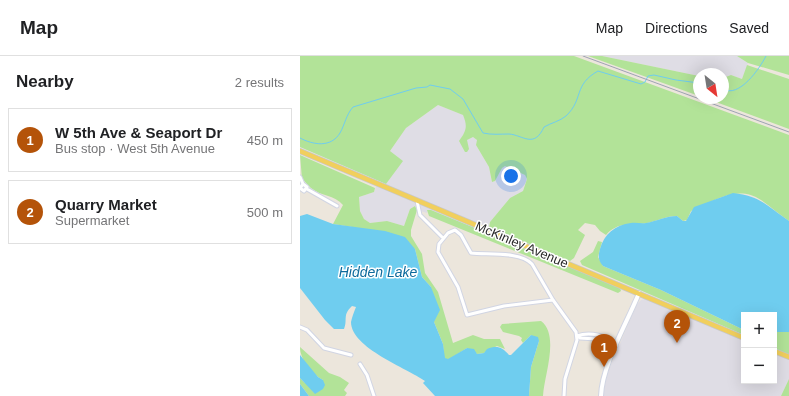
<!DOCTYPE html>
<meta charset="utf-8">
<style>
body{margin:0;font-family:Arial,sans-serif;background:#f2f2f2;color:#202124}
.controls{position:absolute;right:12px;bottom:12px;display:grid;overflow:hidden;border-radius:0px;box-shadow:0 4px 16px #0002}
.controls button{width:36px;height:36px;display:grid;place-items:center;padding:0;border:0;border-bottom:1px solid #e0e0e0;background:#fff;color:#202124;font:20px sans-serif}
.compass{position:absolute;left:393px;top:12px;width:36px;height:36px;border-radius:50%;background:#fff;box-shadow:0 4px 16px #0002;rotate:150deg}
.you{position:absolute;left:211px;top:120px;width:14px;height:14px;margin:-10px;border:3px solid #fff;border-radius:50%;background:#1a73e8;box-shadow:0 0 0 6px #1a73e833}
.badge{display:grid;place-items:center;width:26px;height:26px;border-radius:50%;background:#b45309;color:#fff;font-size:13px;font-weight:700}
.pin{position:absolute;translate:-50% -33px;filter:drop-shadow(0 1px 2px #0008)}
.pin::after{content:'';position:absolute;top:21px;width:14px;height:12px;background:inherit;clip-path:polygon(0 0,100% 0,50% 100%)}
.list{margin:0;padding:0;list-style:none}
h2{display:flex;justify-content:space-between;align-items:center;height:52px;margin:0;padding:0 16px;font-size:17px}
h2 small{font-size:13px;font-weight:400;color:#757577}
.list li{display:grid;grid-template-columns:26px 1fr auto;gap:12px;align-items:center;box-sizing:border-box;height:64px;margin:0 8px 8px;padding:0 8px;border:1px solid #e0e0e0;border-radius:0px}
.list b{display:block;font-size:15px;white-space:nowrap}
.list p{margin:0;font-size:13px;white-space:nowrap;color:#757577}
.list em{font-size:13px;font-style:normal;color:#757577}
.map{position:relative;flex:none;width:489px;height:340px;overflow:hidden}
header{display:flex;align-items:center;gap:24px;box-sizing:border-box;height:56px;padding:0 20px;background:#fff;border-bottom:1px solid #e0e0e0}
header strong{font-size:19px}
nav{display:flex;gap:22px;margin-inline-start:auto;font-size:14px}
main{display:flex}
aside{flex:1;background:#fff}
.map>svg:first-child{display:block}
</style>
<header>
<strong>Map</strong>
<nav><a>Map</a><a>Directions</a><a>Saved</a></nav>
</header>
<main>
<aside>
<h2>Nearby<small>2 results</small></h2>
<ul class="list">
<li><span class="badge">1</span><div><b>W 5th Ave &amp; Seaport Dr</b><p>Bus stop · West 5th Avenue</p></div><em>450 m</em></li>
<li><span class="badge">2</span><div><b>Quarry Market</b><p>Supermarket</p></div><em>500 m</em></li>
</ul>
</aside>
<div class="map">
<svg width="489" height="340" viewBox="0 0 489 340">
<rect width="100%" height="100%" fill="#ece6dc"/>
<path fill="#dfdde5" d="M302,0h135l11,7 -6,16 -11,-4 -8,3v-4h-24v2z
M138,49l25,10 4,9 -1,6 -7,12 10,7 -3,-9 7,-3 4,3 -1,5 13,22 3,15 3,-1 7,-13 3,-2 20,9 2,4 -4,12 -13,7 -20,24 -4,11 -55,-23h-4v3l-10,-3 -2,-4 -5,3 -6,17 -17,-5 -17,2 -6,-4 -4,-8 -1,-14 15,-5 4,-11 8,3 16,-23 -12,-10 16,-23z
M345,243l99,41v41h30v-28l15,7v19l-8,17h-178l4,-22 30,-70 4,-4z"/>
<path fill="#b2e398" d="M0,0h274l215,79v86c-10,-7 -18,-14 -28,-21 -23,-16 -48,1 -70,11l-4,9 -4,1 -6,-5c-11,0 -20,5 -30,7 -16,3 -29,-2 -41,12l-6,-4 -5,-6 -10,-2 -7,7 7,5 -11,23 -4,3 -5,-2 -76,-32 1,-5 20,-24 13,-7 4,-12 -2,-4 -20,-9 -3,2 -7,13 -3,1 -3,-15 -13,-22 1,-5 -4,-3 -6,3 2,9 -2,3h-2l-6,-11c7,-10 9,-14 4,-26l-25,-10 -32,23 -16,23 13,10 -17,23 -86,-37z
M288,0h14l97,20v20z
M437,0h52v19l-41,-12z
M447,9l42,14v50l-84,-31h18v-20l8,-3 11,4z
M0,99l75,33 -1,4 -15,5 1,14 4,8 6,4 17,-2 17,5 6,-17 5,-3 2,4 -6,20v6l11,18 3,19 13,19 15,51 20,-8 11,4h16l5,10 -8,-3 -13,7 -7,1 -10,-6 -19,12 -4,-2 -1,-14 -9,-22 -3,-35 -9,-10 -7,-28 -63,-22 -19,-3 10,-19c-8,-10 -23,-9 -32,-17 -4,-3 -5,-6 -9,-9z
M127,154h4l189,78 1,3 -3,2 -22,-9 -167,-68z
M298,185l4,1 -4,15 5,9 58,24 83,40v5l-162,-70 -2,-4 13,-9z
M241,265c19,14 3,55 2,75h-14l2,-29 8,-26 -8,-6 -8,8 -2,-3 1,-2 -3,-2 -16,-4 -3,-5 2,-3z
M474,276h15v23l-15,-7z
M0,291l29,26 11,4 9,6 -5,7 3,3 -2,3h-36l-9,-12v-6l5,5 18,-3c-11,-6 -23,-20 -23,-33z
M489,323v17h-8z"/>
<path fill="#6fcdef" d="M433,137c28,3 34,13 56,28v111h-15v-17h-30v15l-83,-40 -58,-24c-5,-6 -5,-9 -3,-17 4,-15 15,-24 31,-26 5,-1 10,1 15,0 11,-2 20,-7 31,-7l6,5h3l8,-14z
M7,158l26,10 52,7 20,6 10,12 7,28 9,10 9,23 -6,12 9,22 2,14 3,1 19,-11 7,1 3,5 7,-1 3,-4c10,-4 15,-2 22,6h2l20,-20 7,2 1,4 -8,26 -2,29h-94l-12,-13 2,-2c-18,-13 -74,-33 -74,-59 1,-5 3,-10 5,-15l-4,-1c-10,9 -4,14 -8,23h-10l-9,-9 -25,-32v-72z
M0,299l18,22 5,3 2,5 -2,4 -8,5 -15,-16z
M0,328l9,12h-9z"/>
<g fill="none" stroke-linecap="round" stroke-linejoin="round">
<path stroke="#6fcdef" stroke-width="1" d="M423,33c16,10 37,-21 43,-33
M0,82c13,7 31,10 40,-5 5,-9 6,-18 13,-26l63,-19 11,-1 3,-2 20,4 13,10 20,34c9,2 17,1 26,1 14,1 25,15 35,-7 7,-4 16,-6 22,-11 18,-17 7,-31 32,-45l43,13 4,-2 3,-6 6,-1 22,5 23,3"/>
<g stroke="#d1d5e3" stroke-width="5">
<path id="minor" d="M0,121l3,7 4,3 -3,4 -4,-3 3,-4
M7,133l30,17
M117,145l3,14 23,23
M253,244l-49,6 -37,9 -9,-28 -20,-35 1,-8 9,-11 7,-3 6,5 10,18c16,2 49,-2 61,11l21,36 23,32 1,8 -12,39 -1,17
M0,271l7,3 17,18 27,7
M277,280c11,-4 31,-2 39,10
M279,280l1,2 16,1 16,7h4
M60,308l7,11 7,21"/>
</g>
<g stroke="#d1d5e3" stroke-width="6">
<path id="secondary" d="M301,340c1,-31 26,-73 38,-103"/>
</g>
<g stroke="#c8c8c8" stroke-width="6">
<path id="primary" d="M0,95l444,187
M474,295l15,6"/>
</g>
<use href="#minor" stroke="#fff" stroke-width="3"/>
<use href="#secondary" stroke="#fff" stroke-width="4"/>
<use href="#primary" stroke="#f1cf5d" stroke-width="4.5"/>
<path stroke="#9fa2b5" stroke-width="1" d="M283,0l206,76"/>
</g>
<g text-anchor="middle" stroke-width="3" stroke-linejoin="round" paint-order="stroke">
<g font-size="13" fill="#2a2a2a" stroke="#fff">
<text transform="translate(222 188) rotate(23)" y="5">McKinley Avenue</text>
</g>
<g font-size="14" font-style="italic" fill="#0d6a9c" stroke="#fff">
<text x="78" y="221">Hidden Lake</text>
</g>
</g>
</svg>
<div class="controls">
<button>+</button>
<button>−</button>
</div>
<svg class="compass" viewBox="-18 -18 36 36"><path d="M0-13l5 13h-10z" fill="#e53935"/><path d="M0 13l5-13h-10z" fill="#757577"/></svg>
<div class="you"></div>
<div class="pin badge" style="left:304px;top:311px">1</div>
<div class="pin badge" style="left:377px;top:287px">2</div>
</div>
</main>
